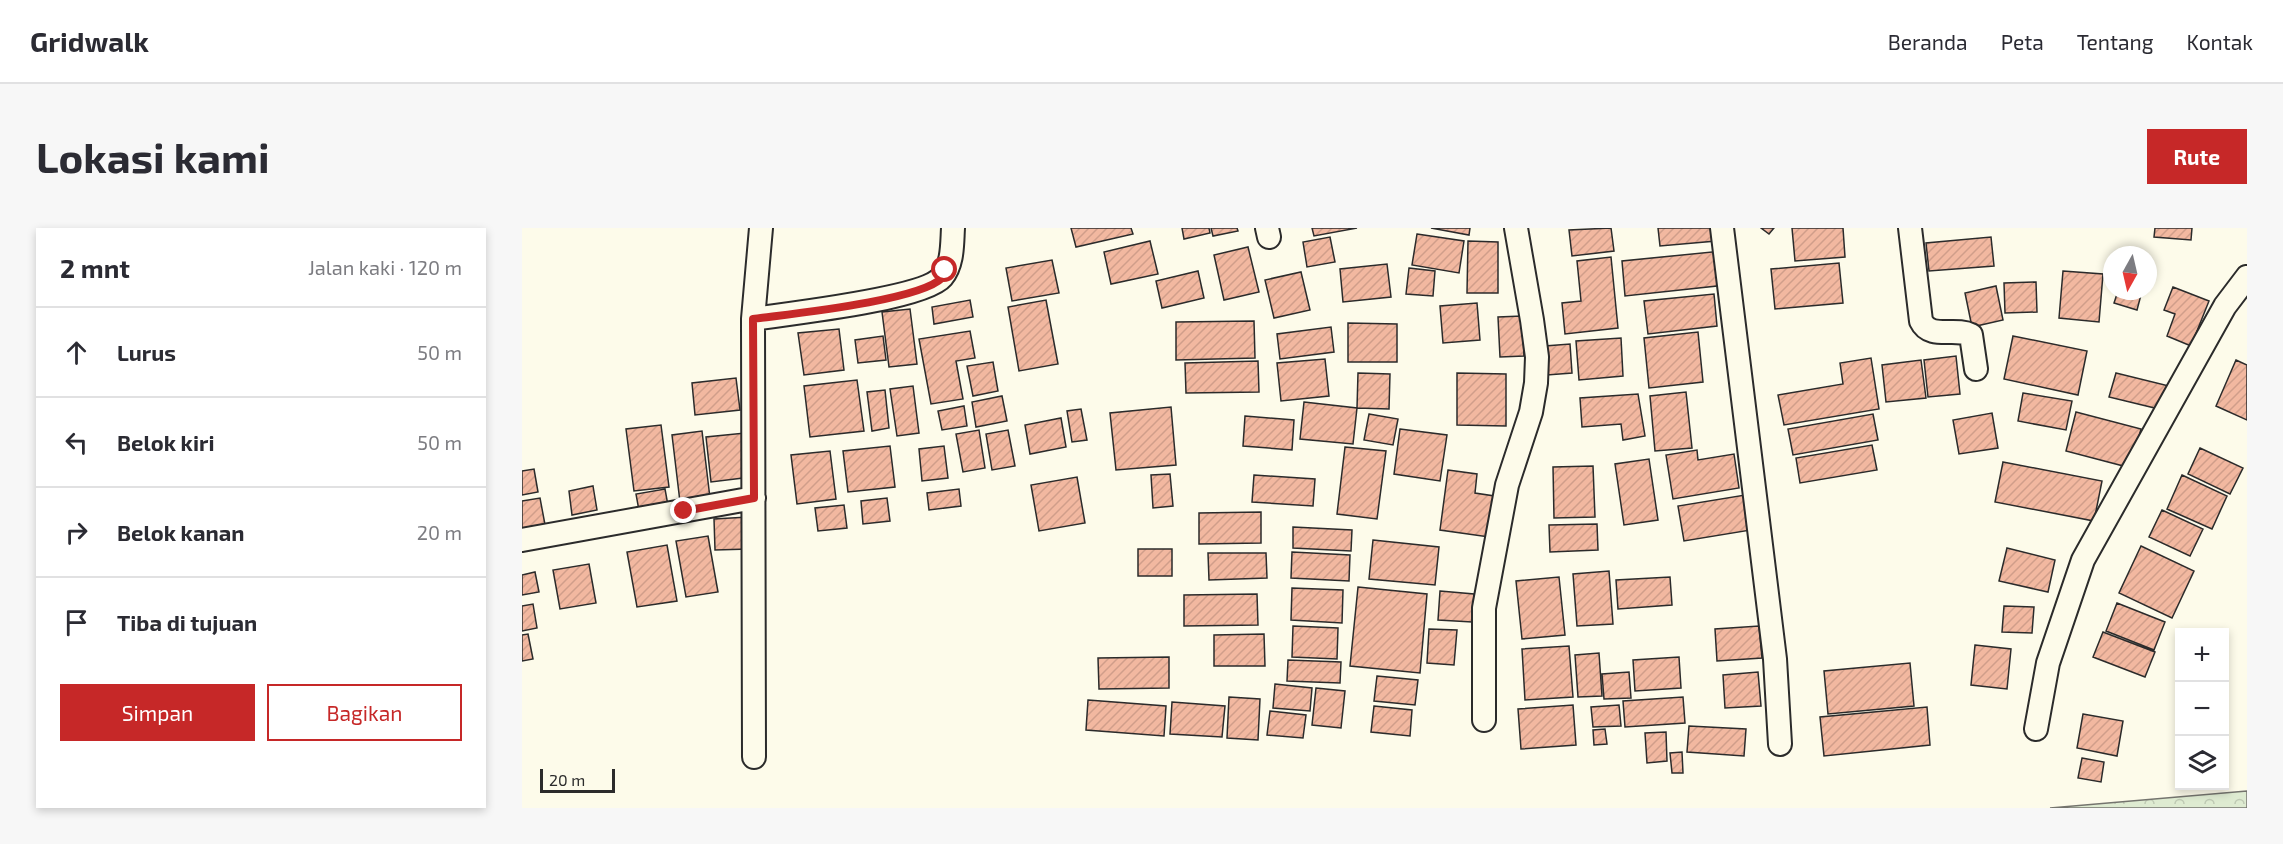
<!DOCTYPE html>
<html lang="id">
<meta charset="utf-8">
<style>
body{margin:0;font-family:"Exo 2",sans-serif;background:#f7f7f7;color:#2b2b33}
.controls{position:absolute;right:18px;bottom:18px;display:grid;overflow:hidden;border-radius:0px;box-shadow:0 3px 9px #0003}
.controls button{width:54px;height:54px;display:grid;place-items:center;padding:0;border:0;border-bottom:2px solid #e1e1e2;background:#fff;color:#2b2b33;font:30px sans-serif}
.compass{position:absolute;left:1581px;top:18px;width:54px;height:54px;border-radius:50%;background:#fff;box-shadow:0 3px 9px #0003;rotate:188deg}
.scale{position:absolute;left:18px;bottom:15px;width:75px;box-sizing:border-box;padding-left:6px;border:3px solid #2b2b2b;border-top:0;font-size:16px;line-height:21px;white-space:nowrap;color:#2b2b2b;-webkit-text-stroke:4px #fdfbea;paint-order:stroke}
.stop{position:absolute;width:18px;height:18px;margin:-14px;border:4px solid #c62828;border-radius:50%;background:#fff}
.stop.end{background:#c62828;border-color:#fff;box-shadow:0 2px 6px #0008}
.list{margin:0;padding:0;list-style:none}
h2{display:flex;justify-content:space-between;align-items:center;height:78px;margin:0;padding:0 24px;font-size:26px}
h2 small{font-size:20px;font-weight:400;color:#7c7c81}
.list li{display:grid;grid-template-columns:39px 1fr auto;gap:18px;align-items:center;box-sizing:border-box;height:90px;padding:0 24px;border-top:2px solid #e1e1e2}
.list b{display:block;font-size:22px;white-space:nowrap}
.list em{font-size:20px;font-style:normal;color:#7c7c81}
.actions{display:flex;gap:12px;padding:18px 24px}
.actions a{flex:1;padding:14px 0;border:2px solid #c62828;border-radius:0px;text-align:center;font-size:21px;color:#c62828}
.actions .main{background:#c62828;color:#fff}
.icon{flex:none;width:33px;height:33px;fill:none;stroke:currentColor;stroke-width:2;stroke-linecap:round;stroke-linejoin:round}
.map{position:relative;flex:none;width:1725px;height:580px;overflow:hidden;border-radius:0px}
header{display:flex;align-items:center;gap:36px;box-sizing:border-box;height:84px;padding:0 30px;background:#fff;border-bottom:2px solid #e1e1e2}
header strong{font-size:28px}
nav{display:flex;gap:33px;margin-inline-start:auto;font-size:21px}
.intro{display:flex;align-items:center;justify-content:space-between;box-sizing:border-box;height:144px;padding:0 36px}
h1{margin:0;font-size:42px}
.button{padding:15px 27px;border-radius:0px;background:#c62828;color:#fff;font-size:21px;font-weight:700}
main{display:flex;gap:36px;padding:0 36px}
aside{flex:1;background:#fff;border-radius:0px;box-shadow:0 3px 9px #0003}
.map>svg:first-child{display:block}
</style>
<header>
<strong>Gridwalk</strong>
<nav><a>Beranda</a><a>Peta</a><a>Tentang</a><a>Kontak</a></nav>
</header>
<div class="intro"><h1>Lokasi kami</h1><a class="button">Rute</a></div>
<main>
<aside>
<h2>2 mnt<small>Jalan kaki · 120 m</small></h2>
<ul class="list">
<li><svg class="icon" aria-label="ahead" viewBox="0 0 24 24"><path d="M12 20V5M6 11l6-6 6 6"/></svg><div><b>Lurus</b></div><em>50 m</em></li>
<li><svg class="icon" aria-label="left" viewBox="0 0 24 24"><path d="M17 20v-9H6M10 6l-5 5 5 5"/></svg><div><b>Belok kiri</b></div><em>50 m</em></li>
<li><svg class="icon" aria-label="right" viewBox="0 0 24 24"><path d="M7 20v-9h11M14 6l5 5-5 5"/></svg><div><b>Belok kanan</b></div><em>20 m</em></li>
<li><svg class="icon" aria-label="arrive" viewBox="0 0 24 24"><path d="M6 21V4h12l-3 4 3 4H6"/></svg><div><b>Tiba di tujuan</b></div></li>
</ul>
<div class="actions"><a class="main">Simpan</a><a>Bagikan</a></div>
</aside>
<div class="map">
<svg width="1725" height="580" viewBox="0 0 1725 580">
<defs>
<pattern id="forest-crowns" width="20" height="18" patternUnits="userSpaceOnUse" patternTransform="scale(1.5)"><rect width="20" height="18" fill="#deebd1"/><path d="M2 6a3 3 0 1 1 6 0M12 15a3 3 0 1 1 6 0" fill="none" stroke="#bfcab4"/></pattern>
<pattern id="building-hatch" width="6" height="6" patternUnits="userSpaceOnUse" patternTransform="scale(1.5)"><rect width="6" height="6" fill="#f2b8a0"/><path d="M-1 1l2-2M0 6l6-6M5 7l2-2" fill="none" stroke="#d09e8a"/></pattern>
</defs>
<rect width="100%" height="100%" fill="#fdfbea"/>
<path fill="url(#forest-crowns)" stroke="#74746e" stroke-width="1.5" d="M1725,563v17h-197z"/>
<path fill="url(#building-hatch)" stroke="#2b2b2b" stroke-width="1.5" d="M549,0h60l2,6 -57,13z
M660,0h27l1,5 -26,6z
M689,0h26l1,3 -25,5z
M790,0h45l-43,8z
M909,0h39l-1,7z
M1089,0l3,23 -42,5 -3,-26z
M1136,0h57l1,13 -56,5z
M1239,0h13l-5,6z
M1270,0h51l2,29 -50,4z
M1633,0h37l-1,12 -37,-3z
M895,6l47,7 -5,32 -47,-8z
M808,9l5,25 -28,5 -4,-25z
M1469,9l3,29 -65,5 -3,-28z
M628,13l8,33 -47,10 -7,-32z
M946,13l30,1v51h-31z
M726,19l11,45 -35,8 -10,-45z
M1200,23l4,34 -101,11 -3,-35z
M1089,29l7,71 -53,6 -3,-31 19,-2 -4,-40z
M530,32l7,33 -47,8 -6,-33z
M1317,35l4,40 -68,6 -4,-40z
M865,36l4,33 -48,5 -3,-33z
M887,40l26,3 -2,25 -27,-2z
M676,43l6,27 -42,10 -6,-27z
M1541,43l40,3 -4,48 -40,-4z
M779,44l9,38 -36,8 -9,-38z
M1514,54l1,30 -32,1 -1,-30z
M1474,58l7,34 -31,7 -7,-34z
M1651,59l36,14 -18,45 -24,-10 8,-22 -11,-4z
M1596,63h24l-5,19 -23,-7z
M1192,66l3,32 -69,8 -4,-33z
M448,72l3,17 -39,7 -2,-17z
M524,72l12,64 -39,7 -11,-64z
M955,75l3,37 -37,3 -3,-37z
M388,81l7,55 -28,3 -7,-55z
M1000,88l2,40 -24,1 -2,-40z
M732,93l1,37 -79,2v-38z
M826,95l49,1v38h-49z
M809,99l3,25 -54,7 -3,-25z
M317,101l5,41 -40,5 -6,-42z
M448,103l5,27 -19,3 7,38 -32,5 -12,-65z
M1176,104l5,50 -54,6 -5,-50z
M361,108l3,24 -28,3 -3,-23z
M1491,108l74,15 -9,44 -74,-16z
M1099,110l2,38 -44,4 -3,-39z
M1048,116l2,29 -25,2 -2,-29z
M1434,128l4,38 -32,3 -4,-37z
M1349,130l8,51 -95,16 -6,-30 65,-11 -3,-21z
M803,131l4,37 -48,5 -4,-38z
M1399,132l5,38 -40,4 -4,-37z
M1714,132l11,5v55l-31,-14z
M736,133l1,31 -73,1 -1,-30z
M471,134l5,29 -25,5 -6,-30z
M836,145l32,1 -1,35 -32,-1z
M935,145l49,1v52l-49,-1z
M1594,145l53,13 -6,24 -54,-13z
M214,150l4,32 -45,5 -3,-32z
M335,152l7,51 -54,6 -6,-51z
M391,158l6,47 -22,3 -7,-47z
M363,162l4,38 -17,3 -5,-39z
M1164,164l6,56 -37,3 -5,-55z
M1501,165l49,8 -6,29 -48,-9z
M1116,166l7,42 -22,4 -2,-16 -39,3 -2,-29z
M480,168l5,25 -31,6 -4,-25z
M782,174l53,6 -4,36 -53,-5z
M442,178l3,20 -25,4 -4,-19z
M649,179l5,58 -60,5 -6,-57z
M559,181l6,31 -15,2 -5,-31z
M1554,184l65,17 -10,39 -65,-17z
M1470,185l6,35 -39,6 -6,-34z
M847,186l29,5 -5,26 -29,-5z
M1351,186l5,26 -85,15 -5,-26z
M723,188l49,4 -2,30 -49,-4z
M539,190l5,29 -36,7 -5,-29z
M139,197l8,62 -35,4 -8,-62z
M878,201l47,6 -7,46 -46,-7z
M457,202l6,38 -22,4 -7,-38z
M486,202l7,36 -23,4 -6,-36z
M180,203l8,67 -30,4 -8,-67z
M223,205l6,44 -40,5 -5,-45z
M1350,217l5,25 -77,13 -4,-25z
M368,218l5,41 -47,5 -5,-41z
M422,218l4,32 -26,3 -3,-32z
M823,219l41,4 -9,68 -40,-5z
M1678,220l43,20 -13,26 -42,-20z
M1175,222l1,10 36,-6 5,34 -66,11 -7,-44z
M308,223l6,48 -39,5 -6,-49z
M1127,231l9,61 -34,5 -9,-61z
M1481,234l99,19 -8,40 -99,-19z
M1071,238l2,51 -41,1 -1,-51z
M12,241l4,23 -16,3v-24z
M926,242l29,4 -2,19 26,4 -5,41 -56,-8z
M648,246l3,32 -20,2 -2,-33z
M732,247l61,4 -2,27 -61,-4z
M1660,247l45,21 -15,33 -45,-20z
M555,249l8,46 -46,8 -8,-46z
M71,258l4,24 -25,5 -3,-24z
M143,261l4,22 -29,5 -4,-22z
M437,261l2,17 -32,4 -2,-17z
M1223,267l6,35 -67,11 -6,-35z
M18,270l6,32 -24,4v-33z
M365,270l3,23 -27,3 -2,-23z
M322,277l3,23 -29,3 -3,-23z
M1640,282l41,19 -13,27 -41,-19z
M739,284v31l-62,1v-31z
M226,289l1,32 -34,1 -1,-31z
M1075,296l1,26 -48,2 -1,-27z
M771,299l59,3 -1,21 -58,-3z
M186,308l10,56 -32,5 -10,-56z
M851,312l66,7 -4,38 -66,-6z
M145,317l10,56 -40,6 -10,-55z
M1619,318l53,25 -22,47 -53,-25z
M1485,320l48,12 -7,32 -49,-11z
M616,321h34v27h-34z
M770,324l58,3 -1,26 -58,-3z
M686,325h58l1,25 -58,2z
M67,336l7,39 -36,6 -7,-39z
M1087,343l4,53 -36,2 -4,-52z
M13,344l4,20 -17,3v-20z
M1037,349l6,58 -43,4 -6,-58z
M1148,349l2,28 -54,4 -2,-29z
M836,359l69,7 -7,79 -70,-7z
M770,360l51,2 -1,33 -51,-3z
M918,363l34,3 -2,28 -34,-2z
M735,366l1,31 -74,1v-31z
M1595,375l48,19 -11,28 -48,-19z
M11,376l4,24 -15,3v-25z
M1482,378l30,1 -2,26 -30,-1z
M771,398l45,2 -1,31 -45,-2z
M1237,398l3,32 -45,3 -2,-32z
M907,401l28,1 -3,35 -27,-2z
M1581,404l52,20 -10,25 -52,-20z
M6,406l5,25 -11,2v-26z
M742,406l1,32h-51v-31z
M1453,417l36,4 -4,40 -36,-4z
M1047,418l4,51 -48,3 -3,-51z
M1077,425l3,43 -24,1 -3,-42z
M647,429v31l-70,1 -1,-31z
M1157,429l2,31 -46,3 -2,-31z
M766,432l53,2 -1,21 -53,-2z
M1388,435l4,43 -86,8 -4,-43z
M1107,444l2,26 -27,1 -2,-25z
M1236,444l3,34 -36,2 -2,-33z
M855,448l41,4 -3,25 -41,-4z
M753,456l37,4 -2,23 -37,-3z
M794,460l29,3 -4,37 -29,-3z
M707,469l31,2 -2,41 -31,-2z
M1161,469l2,26 -60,4 -2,-26z
M566,472l78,6 -2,30 -78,-6z
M650,474l53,4 -3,31 -52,-3z
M1051,477l3,40 -55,4 -3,-40z
M1097,477l2,21 -28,1 -2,-20z
M852,478l38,4 -2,26 -39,-4z
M1405,479l3,38 -106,11 -4,-39z
M748,483l36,4 -3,23 -36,-3z
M1561,486l40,7 -6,35 -40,-8z
M1167,498l57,3 -2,27 -57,-4z
M1083,501l2,15 -13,1 -1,-15z
M1144,504l1,29 -20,2 -2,-30z
M1160,524l1,21h-11l-2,-20z
M1560,530l22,4 -3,20 -23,-4z"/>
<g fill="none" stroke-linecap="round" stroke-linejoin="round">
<g stroke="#2b2b2b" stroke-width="26">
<path id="street" d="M745,0l2,9
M1200,0l53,431 5,85
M1388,0l11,93c9,19 34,6 50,14l5,34
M231,91c33,-5 171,-20 189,-42 11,-13 10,-33 11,-49
M0,312l232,-42
M962,492v-112l23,-123 24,-73 5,-29 1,-26 -5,-37 -16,-92
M1514,501l12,-66 35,-103 142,-254 22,-29
M232,529l-1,-438 8,-91"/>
</g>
<use href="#street" stroke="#fdfbea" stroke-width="22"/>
</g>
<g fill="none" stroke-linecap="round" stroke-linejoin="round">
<path stroke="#c62828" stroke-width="8" d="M162,283l70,-13 -1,-179c36,-5 166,-18 189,-41 1,-1 3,-7 3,-8"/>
</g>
</svg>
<div class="controls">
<button>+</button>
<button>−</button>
<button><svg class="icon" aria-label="layers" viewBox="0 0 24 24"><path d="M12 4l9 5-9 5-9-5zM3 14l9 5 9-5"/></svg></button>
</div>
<svg class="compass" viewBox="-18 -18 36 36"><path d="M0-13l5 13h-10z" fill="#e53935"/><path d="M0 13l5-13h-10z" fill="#7c7c81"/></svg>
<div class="scale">20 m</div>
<div class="stop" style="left:423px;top:42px"></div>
<div class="stop end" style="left:162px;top:283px"></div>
</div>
</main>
